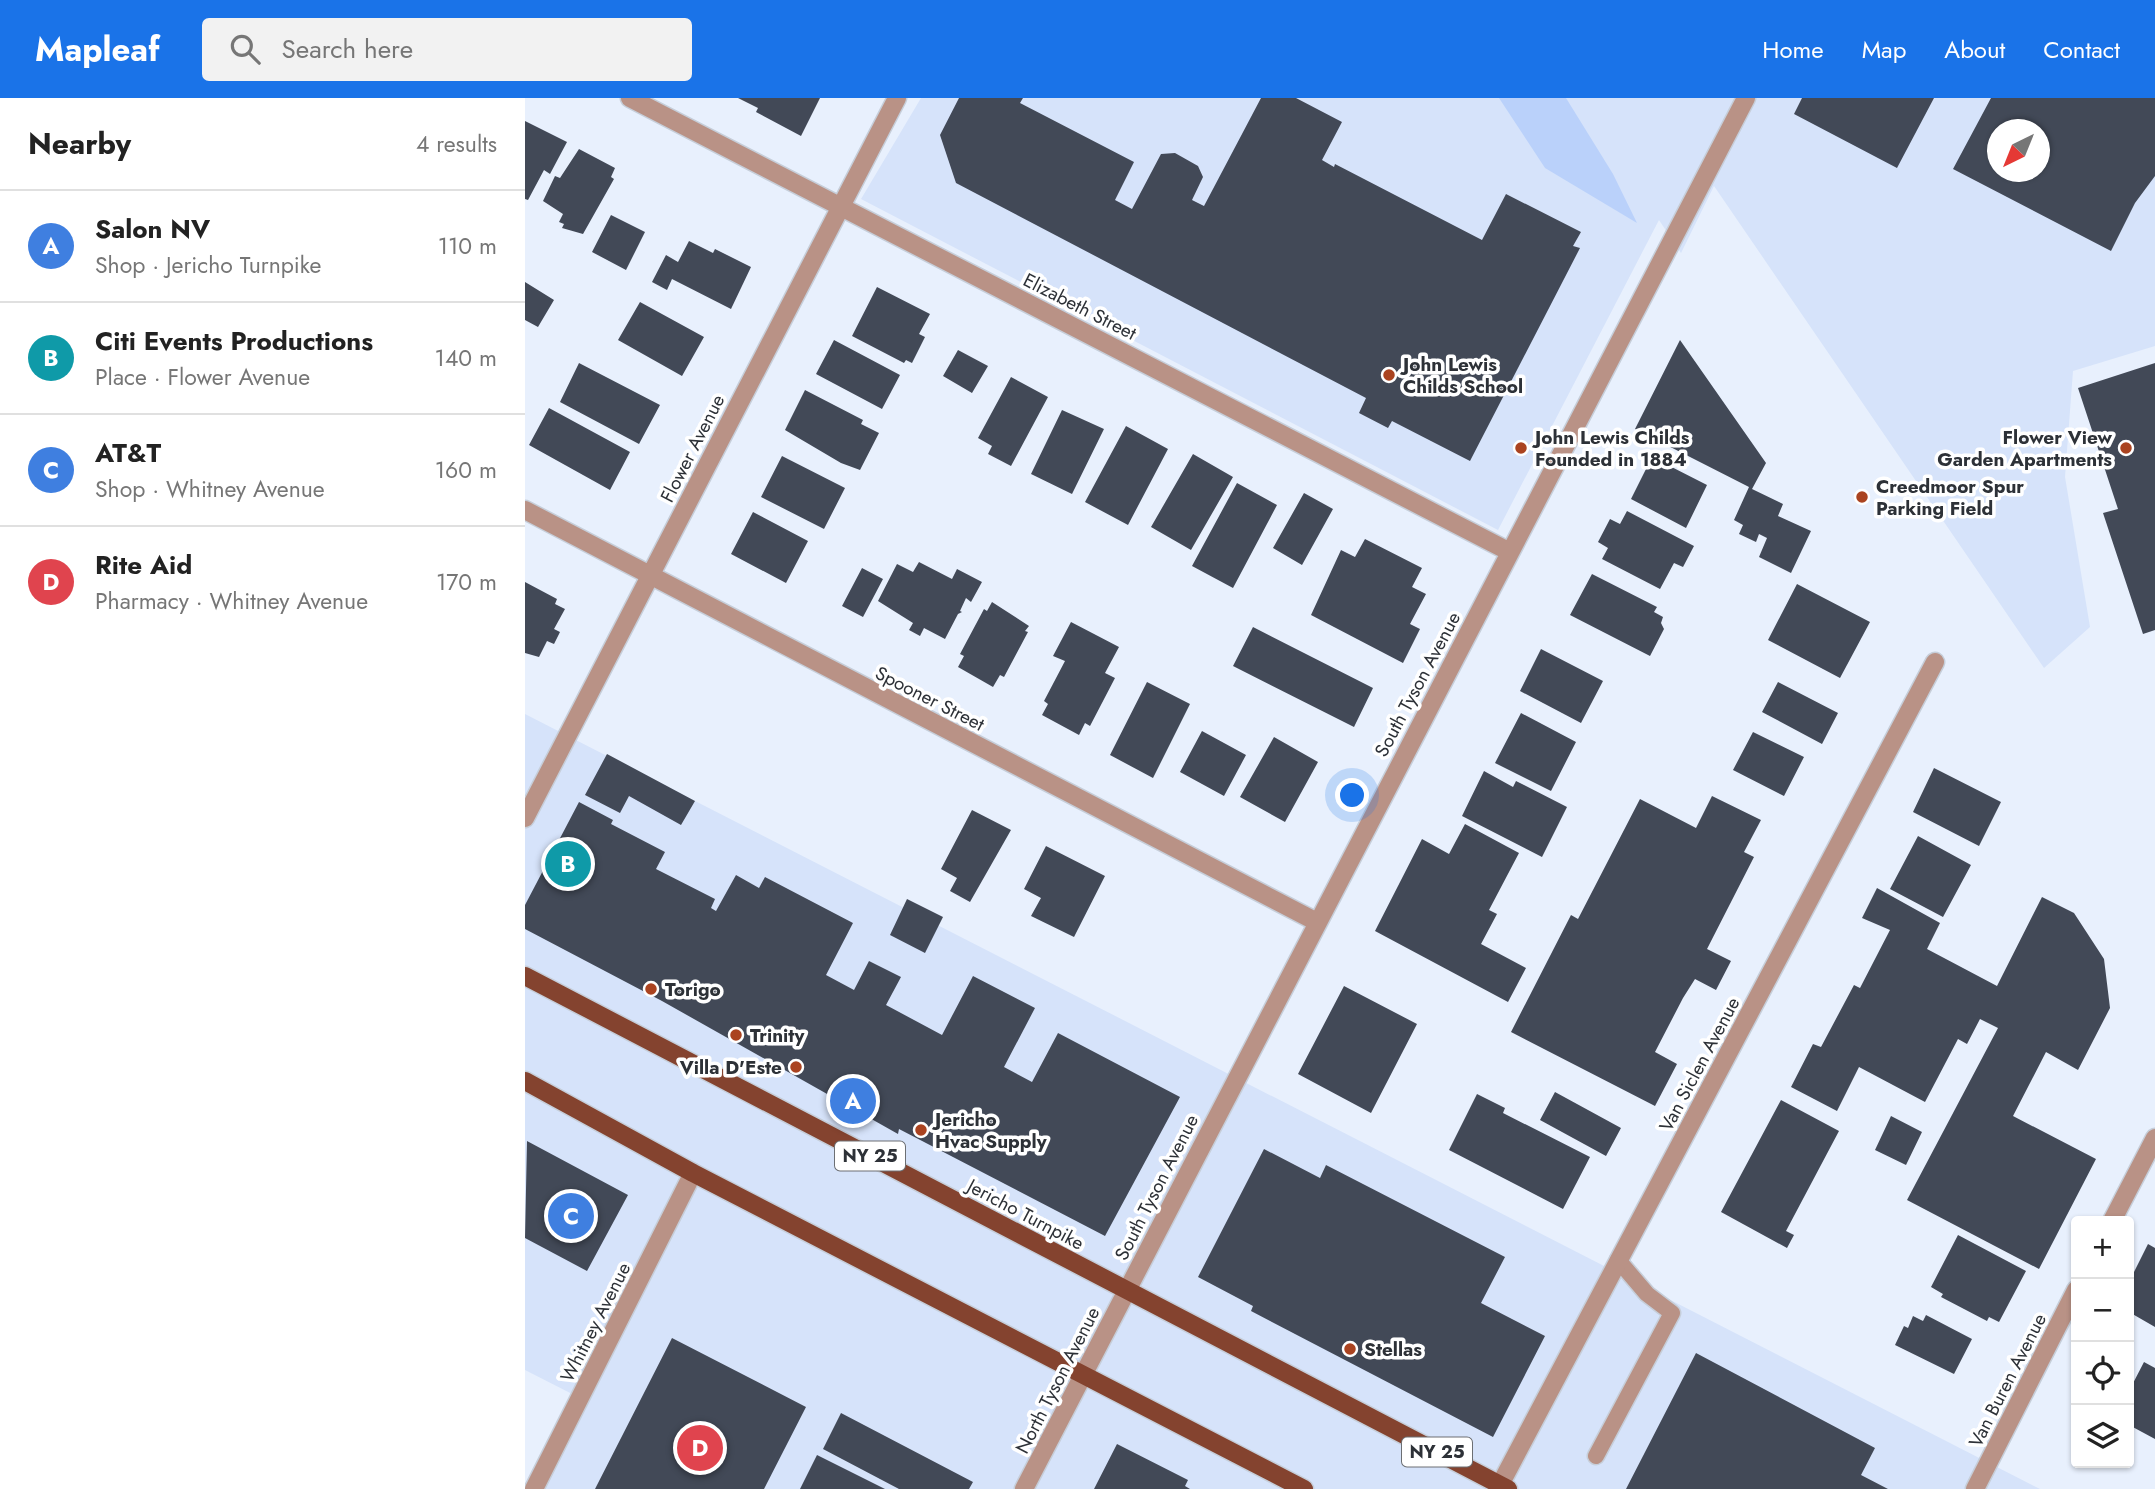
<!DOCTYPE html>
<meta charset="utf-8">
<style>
body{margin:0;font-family:Jost,sans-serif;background:#f2f2f2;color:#222}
.controls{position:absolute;right:21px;bottom:21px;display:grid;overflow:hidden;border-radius:7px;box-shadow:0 2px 5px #0004}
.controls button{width:63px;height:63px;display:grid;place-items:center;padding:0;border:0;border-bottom:2px solid #e0e0e0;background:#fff;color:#222;font:35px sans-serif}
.compass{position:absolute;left:1462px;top:21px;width:63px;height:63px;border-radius:50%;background:#fff;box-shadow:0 2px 5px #0004;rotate:223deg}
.you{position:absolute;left:828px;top:698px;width:24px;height:24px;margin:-18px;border:5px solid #fff;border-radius:50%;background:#1a73e8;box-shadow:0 0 0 10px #1a73e833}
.badge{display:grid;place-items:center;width:46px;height:46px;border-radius:50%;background:#1a73e8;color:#fff;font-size:23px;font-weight:700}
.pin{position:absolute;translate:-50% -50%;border:4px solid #fff;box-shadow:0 2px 7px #0006}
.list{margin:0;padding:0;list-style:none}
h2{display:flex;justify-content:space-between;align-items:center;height:91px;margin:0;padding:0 28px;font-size:30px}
h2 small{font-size:23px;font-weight:400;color:#767676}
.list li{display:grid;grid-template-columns:46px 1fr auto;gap:21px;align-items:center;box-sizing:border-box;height:112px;padding:0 28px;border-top:2px solid #e0e0e0}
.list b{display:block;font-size:26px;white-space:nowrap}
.list p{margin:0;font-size:23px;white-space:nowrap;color:#767676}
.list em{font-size:23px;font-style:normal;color:#767676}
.icon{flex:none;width:38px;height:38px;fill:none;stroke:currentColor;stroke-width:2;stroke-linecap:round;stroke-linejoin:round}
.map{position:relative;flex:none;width:1630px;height:1391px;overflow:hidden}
header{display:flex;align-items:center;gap:42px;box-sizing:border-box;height:98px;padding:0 35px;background:#1a73e8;color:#fff}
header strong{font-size:33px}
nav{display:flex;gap:38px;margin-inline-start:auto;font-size:24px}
.search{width:490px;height:63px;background:#f2f2f2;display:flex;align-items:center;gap:18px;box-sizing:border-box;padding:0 24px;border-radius:7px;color:#767676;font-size:26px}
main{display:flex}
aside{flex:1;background:#fff}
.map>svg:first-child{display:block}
</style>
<header>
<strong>Mapleaf</strong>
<div class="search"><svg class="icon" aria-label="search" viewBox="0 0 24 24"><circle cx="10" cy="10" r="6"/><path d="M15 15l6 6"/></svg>Search here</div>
<nav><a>Home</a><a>Map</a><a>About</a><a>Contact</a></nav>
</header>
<main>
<aside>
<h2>Nearby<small>4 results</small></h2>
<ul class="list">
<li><span class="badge" style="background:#3f7fe0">A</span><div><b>Salon NV</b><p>Shop · Jericho Turnpike</p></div><em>110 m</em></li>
<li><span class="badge" style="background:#0f9aa8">B</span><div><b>Citi Events Productions</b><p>Place · Flower Avenue</p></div><em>140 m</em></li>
<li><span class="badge" style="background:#3f7fe0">C</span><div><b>AT&amp;T</b><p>Shop · Whitney Avenue</p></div><em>160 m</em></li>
<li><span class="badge" style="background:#e0444e">D</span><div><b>Rite Aid</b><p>Pharmacy · Whitney Avenue</p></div><em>170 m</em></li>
</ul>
</aside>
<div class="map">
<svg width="1630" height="1391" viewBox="0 0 1630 1391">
<rect width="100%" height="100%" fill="#e8f0fd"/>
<path fill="#d6e3fa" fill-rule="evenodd" d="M396,0h1234v248l-82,25 -8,106 25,150 -46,41 -330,-482 -33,67 -22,-33 -161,310 -637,-331zM1472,32h42v42h-42z
M0,616l1515,775h-1506l46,-91 -55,-28z"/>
<path fill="#bad1fa" d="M974,0h67l47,76 24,49 -92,-55z"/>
<path fill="#424957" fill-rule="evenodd" d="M213,0h82l-19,38 -45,-24 2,-4z
M434,0h64l-3,5 114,59 -19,38 17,9 29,-55 14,-1 23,13 5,11 -11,23 12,6 57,-108h35l46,24 -20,38 12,7 1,-3 147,76 24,-46 75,38 -8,14 7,2 -110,213 -78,-40 -4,7 -29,-15 7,-15 -410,-215 -16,-48z
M1277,0h132l-37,70 -103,-54z
M1466,0h164v78l-20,27 -24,48 -158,-82zM1472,32h43v42h-43z
M0,23l42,21 -17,32 -6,-4 -16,30 -3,-1z
M54,51l36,19 -4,9 3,2 -31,55 -21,-6 2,-4 -5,-2 4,-8 -20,-13 12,-25 5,2z
M86,117l34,17 -19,38 -34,-18z
M164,143l24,12 2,-4 36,18 -20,42 -59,-30 -5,11 -15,-8 14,-27 12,7z
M0,184l29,18 -16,27 -13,-7z
M352,189l53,27 -11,20 6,3 -13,26 -6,-3 -2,3 -52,-27z
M115,204l64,35 -22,39 -64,-36z
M309,242l66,35 -18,34 -66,-35z
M1155,242l86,123 -14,26 31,15 -5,12 33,15 -20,42 -32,-16 8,-19 -8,-4 -3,8 -17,-8 4,-9 -9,-5 15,-33 -114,-58z
M433,252l30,16 -16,27 -29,-17z
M54,265l81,42 -21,39 -79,-42z
M1630,265v267l-12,4 -40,-121 15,-4 -40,-121z
M486,279l37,20 -37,69 -23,-12 4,-8 -14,-8z
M280,292l58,30 -2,4 18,9 -19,37 -19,-7 -56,-33z
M24,310l81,44 -20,38 -81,-45z
M537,312l42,19 -32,65 -41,-20z
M601,328l42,23 -40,76 -43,-23z
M668,356l40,23 -42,73 -40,-23z
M257,358l63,32 -21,41 -63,-32z
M1127,359l55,28 -21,43 -55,-29z
M712,385l40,22 -44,83 -41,-22z
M779,395l29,16 -31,56 -29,-17z
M1102,413l67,35 -11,21 -9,-4 -14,26 -58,-30 6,-11 -10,-6 12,-23 10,5z
M228,414l55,29 -22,42 -55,-29z
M840,441l57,29 -10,19 14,7 -16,30 10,5 -17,34 -92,-48 30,-65 14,7z
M394,464l33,17 5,-10 25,13 -11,20 -5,-4 -6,13 2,1 -4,2 -13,25 -21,-11 -4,8 -11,-6 4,-7 -35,-22 19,-37 16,8z
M337,470l21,11 -20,38 -21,-11z
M1067,476l65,33 -3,5 9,5 -2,6 3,6 -14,27 -80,-41z
M0,484l32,17 -2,5 10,5 -11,20 6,3 -6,12 -7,-3 -8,16 -14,-4z
M1272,486l73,38 -30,56 -72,-38z
M467,504l37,24 -4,5 3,1 -24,45 -4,-2 -7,12 -35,-20 6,-11 -4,-2 24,-45 3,2z
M546,524l48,25 -14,26 10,5 -25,48 -5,-3 -6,12 -37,-20 6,-11 -4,-3 21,-40 -12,-5z
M728,529l120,61 -19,39 -121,-61z
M1016,551l62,32 -22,42 -61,-32z
M622,584l43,22 -37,74 -43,-23z
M1253,584l60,31 -16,31 -60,-32z
M996,615l55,29 -25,49 -56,-28z
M677,633l44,24 -22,41 -44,-24z
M1228,634l51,25 -20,39 -51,-26z
M749,639l44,25 -33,60 -45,-25z
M82,656l88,47 -14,24 -52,-29 -9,17 -35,-18z
M1409,670l67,34 -22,44 -66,-34z
M959,673l29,16 3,-6 51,26 -25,50 -80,-41z
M1187,698l49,24 -17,32 10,5 -47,92 24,12 -15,29 -21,-11 -12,19 -28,54 22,12 -22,42 -144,-74 60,-117 7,4 62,-120 56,29z
M54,704l34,18 -2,4 54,28 -9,17 59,30 -4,9 5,3 20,-36 23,13 6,-11 88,46 -27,52 28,15 15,-29 32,16 -15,28 56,30 31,-59 62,32 -31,59 28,15 26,-49 122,64 -75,139 -206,-107 -1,5 -236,-133 -137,-72v-24z
M447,712l39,20 -41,72 -20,-11 7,-13 -16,-9z
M940,726l54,29 -30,57 8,4 -16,30 45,24 -18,34 -133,-71 47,-92 27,15z
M1393,738l53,29 -28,52 -53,-28z
M521,748l59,30 -31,61 -43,-21 10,-18 -17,-9z
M1352,790l63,35 -13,26 70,37 45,-89 32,16 30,46 6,49 -32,62 -32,-18 -33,64 83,43 -57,110 -132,-69 91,-172 -18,-9 -13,25 -9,-5 -33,63 -66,-35 -22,44 -46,-24 22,-43 8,3 33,-62 6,3 30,-58 -28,-12z
M382,801l36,18 -18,36 -35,-18z
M819,888l73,38 -46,89 -73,-39z
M1030,994l66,36 -15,28 -66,-36z
M952,996l28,14 -2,5 87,44 -27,52 -114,-59z
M1256,1002l58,31 -53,100 8,4 -7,13 -66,-36z
M1366,1018l31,16 -16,33 -31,-15z
M2,1043l101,54 -41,76 -62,-33z
M739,1051l56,29 6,-13 179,92 -24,46 64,33 -52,101 -242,-126 2,-5 -55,-29z
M1433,1137l68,36 -27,51 -10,-5 -2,4 -46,-24 2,-3 -12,-7z
M1623,1146l7,4v79l-26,-15v-30z
M1401,1217l46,24 -18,35 -59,-29 9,-19 4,2 5,-12 10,5z
M147,1240l134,69 -42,82h-169z
M1171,1255l179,95 -14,27 27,14h-262z
M1619,1264l11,6v71l-26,-14v-34z
M316,1315l132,69 -4,7h-70l-76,-40z
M592,1346l71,36 -3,6 5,3h-96z
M292,1357l68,34h-85z"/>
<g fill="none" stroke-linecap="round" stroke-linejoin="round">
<g stroke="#c6ced9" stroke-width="19">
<path id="lane" d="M1071,1358l76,-143 -25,-19 -29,-34"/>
</g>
<g stroke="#c6ced9" stroke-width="21">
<path id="street" d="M105,0l880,454
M0,412l792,412
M0,720l372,-720
M1587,1123l43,-83
M975,1387l435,-823
M9,1391l159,-316
M499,1391l722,-1391
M1450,1391l101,-199"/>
</g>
<g stroke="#c6ced9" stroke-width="21">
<path id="primary" d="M0,878l983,513
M0,983l168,92 611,316"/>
</g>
<use href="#lane" stroke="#b99286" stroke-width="16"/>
<use href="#street" stroke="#b99286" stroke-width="18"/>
<use href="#primary" stroke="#84432f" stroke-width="18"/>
</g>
<g fill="#aa4320" stroke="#fff" stroke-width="2.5">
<circle cx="864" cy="277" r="7"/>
<circle cx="996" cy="350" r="7"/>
<circle cx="1601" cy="350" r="7"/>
<circle cx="1337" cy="399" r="7"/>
<circle cx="126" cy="891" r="7"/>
<circle cx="211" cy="937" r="7"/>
<circle cx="271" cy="969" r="7"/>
<circle cx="396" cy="1032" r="7"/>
<circle cx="825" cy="1251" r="7"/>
</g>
<g text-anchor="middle" stroke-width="7" stroke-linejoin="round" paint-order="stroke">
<g fill="#fff" stroke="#6c6f73" stroke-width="2">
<rect x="310" y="1043.5" width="70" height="29" rx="5"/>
<rect x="877" y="1339.5" width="70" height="29" rx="5"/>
</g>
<g font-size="18" font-weight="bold" fill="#2d3137">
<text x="345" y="1064">NY 25</text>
<text x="912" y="1360">NY 25</text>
</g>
<g font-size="19" fill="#2d3137" stroke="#fff">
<text transform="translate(555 208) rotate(27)" y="7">Elizabeth Street</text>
<text transform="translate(167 350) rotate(-63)" y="7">Flower Avenue</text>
<text transform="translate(892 586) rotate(-62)" y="7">South Tyson Avenue</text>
<text transform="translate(405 600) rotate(27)" y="7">Spooner Street</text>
<text transform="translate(1174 966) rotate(-62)" y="7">Van Siclen Avenue</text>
<text transform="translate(631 1089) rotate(-63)" y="7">South Tyson Avenue</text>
<text transform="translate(501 1116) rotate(28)" y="7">Jericho Turnpike</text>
<text transform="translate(70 1224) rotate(-63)" y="7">Whitney Avenue</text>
<text transform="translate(532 1282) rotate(-63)" y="7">North Tyson Avenue</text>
<text transform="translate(1482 1282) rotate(-63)" y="7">Van Buren Avenue</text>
</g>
<g font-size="19" font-weight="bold" fill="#2d3137" stroke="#fff" text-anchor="start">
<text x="878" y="273">John Lewis<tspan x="878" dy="22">Childs School</tspan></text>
<text x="1010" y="346">John Lewis Childs<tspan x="1010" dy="22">Founded in 1884</tspan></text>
<text x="1587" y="346" text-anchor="end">Flower View<tspan x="1587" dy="22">Garden Apartments</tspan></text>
<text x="1351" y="395">Creedmoor Spur<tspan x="1351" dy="22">Parking Field</tspan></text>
<text x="140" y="898">Torigo</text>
<text x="225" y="944">Trinity</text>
<text x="257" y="976" text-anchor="end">Villa D'Este</text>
<text x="410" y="1028">Jericho<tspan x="410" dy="22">Hvac Supply</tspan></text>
<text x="839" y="1258">Stellas</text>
</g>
</g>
</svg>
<div class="controls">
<button>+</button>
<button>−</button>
<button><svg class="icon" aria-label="locate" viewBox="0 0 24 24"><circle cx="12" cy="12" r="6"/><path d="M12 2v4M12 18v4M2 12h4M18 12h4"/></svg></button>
<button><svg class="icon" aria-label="layers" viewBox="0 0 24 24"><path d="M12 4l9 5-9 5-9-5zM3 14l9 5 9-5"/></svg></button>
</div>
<svg class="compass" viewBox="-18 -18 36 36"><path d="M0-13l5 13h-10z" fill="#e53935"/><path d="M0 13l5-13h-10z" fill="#767676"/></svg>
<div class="you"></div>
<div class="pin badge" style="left:328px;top:1003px;background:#3f7fe0">A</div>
<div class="pin badge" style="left:43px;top:766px;background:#0f9aa8">B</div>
<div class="pin badge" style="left:46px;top:1118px;background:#3f7fe0">C</div>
<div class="pin badge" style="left:175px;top:1350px;background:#e0444e">D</div>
</div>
</main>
